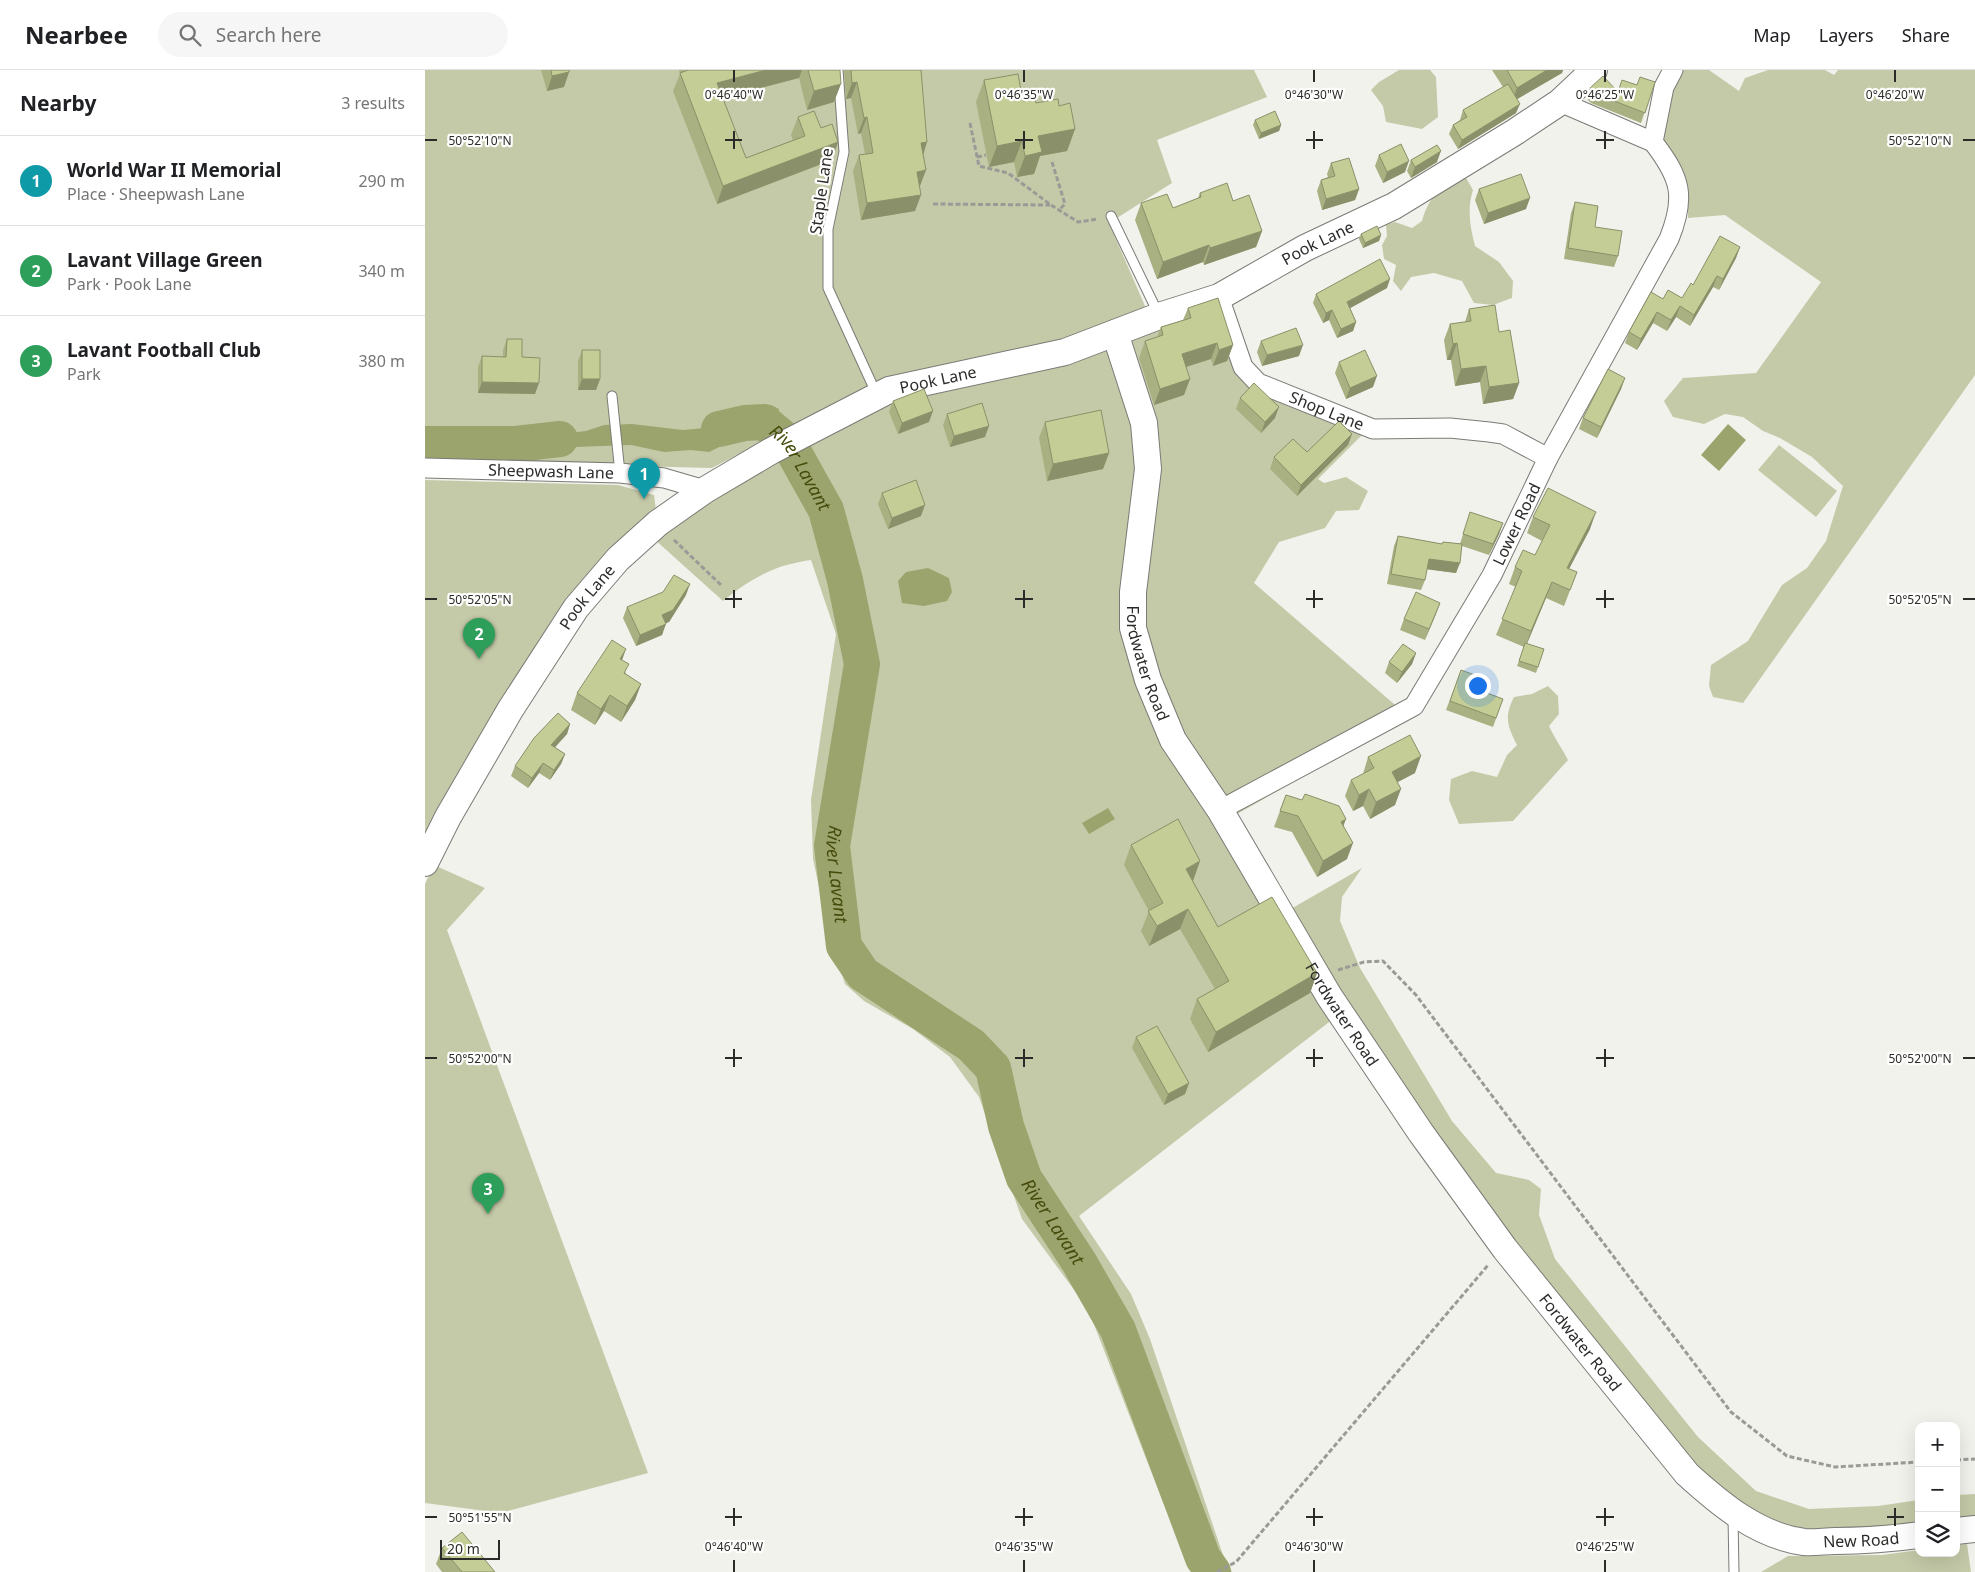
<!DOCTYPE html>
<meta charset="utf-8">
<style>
body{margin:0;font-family:"Noto Sans",sans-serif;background:#f6f6f6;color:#202124}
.controls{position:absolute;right:15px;bottom:15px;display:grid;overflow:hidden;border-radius:10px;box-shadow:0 5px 20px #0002}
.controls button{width:45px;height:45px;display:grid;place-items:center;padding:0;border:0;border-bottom:1px solid #e0e0e0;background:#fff;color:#202124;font:25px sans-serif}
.scale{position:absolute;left:15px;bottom:12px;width:60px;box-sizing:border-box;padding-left:5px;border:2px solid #2b2b29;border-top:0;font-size:14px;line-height:18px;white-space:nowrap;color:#2b2b29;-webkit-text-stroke:4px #fefffc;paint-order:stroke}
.you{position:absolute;left:1052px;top:615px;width:18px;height:18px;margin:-12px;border:4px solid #fff;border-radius:50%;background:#1a73e8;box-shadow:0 0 0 8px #1a73e833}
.badge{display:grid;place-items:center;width:32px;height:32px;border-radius:50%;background:#2563eb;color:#fff;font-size:16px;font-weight:700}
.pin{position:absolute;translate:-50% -41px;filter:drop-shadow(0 1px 2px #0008)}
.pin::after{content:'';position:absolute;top:26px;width:18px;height:15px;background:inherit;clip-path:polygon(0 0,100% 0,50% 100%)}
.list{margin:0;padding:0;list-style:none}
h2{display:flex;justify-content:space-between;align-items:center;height:65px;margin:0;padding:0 20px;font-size:21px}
h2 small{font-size:16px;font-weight:400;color:#757577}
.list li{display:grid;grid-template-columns:32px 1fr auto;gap:15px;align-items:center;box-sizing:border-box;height:90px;padding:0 20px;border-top:1px solid #e0e0e0}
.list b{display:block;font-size:19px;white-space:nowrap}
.list p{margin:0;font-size:16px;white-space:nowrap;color:#757577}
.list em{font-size:16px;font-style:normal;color:#757577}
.icon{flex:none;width:28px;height:28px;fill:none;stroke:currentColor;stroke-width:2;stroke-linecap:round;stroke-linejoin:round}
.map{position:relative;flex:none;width:1550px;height:1502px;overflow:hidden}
header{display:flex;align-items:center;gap:30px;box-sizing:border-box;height:70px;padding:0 25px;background:#fff;border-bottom:1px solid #e0e0e0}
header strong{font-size:24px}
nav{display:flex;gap:28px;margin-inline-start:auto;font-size:18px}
.search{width:350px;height:45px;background:#f6f6f6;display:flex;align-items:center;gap:12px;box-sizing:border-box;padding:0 18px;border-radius:28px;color:#757577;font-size:19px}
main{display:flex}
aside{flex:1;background:#fff}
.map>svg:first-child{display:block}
</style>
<header>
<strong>Nearbee</strong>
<div class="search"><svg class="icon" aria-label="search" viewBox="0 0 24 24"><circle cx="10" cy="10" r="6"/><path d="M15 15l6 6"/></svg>Search here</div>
<nav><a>Map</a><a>Layers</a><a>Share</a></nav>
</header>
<main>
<aside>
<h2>Nearby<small>3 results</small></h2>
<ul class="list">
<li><span class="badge" style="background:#0f9aa8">1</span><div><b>World War II Memorial</b><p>Place · Sheepwash Lane</p></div><em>290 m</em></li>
<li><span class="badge" style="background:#2e9e5b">2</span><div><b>Lavant Village Green</b><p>Park · Pook Lane</p></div><em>340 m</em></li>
<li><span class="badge" style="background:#2e9e5b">3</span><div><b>Lavant Football Club</b><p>Park</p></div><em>380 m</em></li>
</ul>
</aside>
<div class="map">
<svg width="1550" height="1502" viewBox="0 0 1550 1502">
<rect width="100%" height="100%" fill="#f1f2ec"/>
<path fill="#c4caa8" d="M0,0h829l13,27 -110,43 15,43 -63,40 39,90 -332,101 -104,54 -287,-7z
M974,0h31l6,7 2,40 -16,12 -36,-7 -3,-16 -12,-16 8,-8z
M1257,0h27l30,21 6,-13 23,-8h57l9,5 4,-5h137v305l-232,328 -30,-6 -4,-11 2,-21 37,-24 34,-56 25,-17 19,-27 17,-55 -31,-29 -32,-19 -17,-7 -20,-14 -18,-3 -21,10 -31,-7 -9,-16 19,-23 73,-5 65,-91 -96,-67 -37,3v-24l-27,-52 10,-50z
M1040,106l8,14c-6,19 -3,37 2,56l24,16 14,19 -1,17 -19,7 -19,-2 -12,-22 -28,-8 -23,4 -10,14 -8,-10 3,-16 -12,-6 -2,-14 5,-9 -1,-11 9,-3 17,6 10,-7c8,-28 18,-31 43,-45z
M792,233l24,65 126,62 -49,49 6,4 22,-6 22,14 -9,19 -23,1 -11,17 -46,14 -25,41 155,134 -179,101 103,201 -254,197 52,78 19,45 73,216 9,17h-30l-36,-62 -78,-201 -66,-90 -43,-122 -29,-40 -37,-28 -49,-28 -19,-17 -15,-46 -17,-79 -2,-59 25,-166 -25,-74c-37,5 -59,18 -88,41l-70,-63 53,-42 185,-102z
M1354,375l58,46 -21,26 -58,-47z
M0,410l193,5 36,10 2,16 -231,326z
M1123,616l10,10 1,18 -10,12c6,13 13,22 19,34l-55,61 -54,3 -10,-24 2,-21 21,-8 25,6 10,-22 10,-10c-10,-20 -13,-28 -3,-48l18,-3z
M9,795l51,23 -38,42 201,543 -147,40 -76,-10v-619z
M937,798l-20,29 -2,24 20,47 92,153 44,52 33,7 12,9 -2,26 16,44 143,178 58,54 53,18 69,-3 41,-6v23l-115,10 -70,-28 -37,-34 -184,-231 -86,-114 -138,-216z
M1550,1424v22l-19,2v-23z
M1542,1474l4,28h-210l27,-16 94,-1 37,-5v3h37v-8z"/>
<path fill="#9ca46e" d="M337,335h9l8,4 -2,10 -68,33 -18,-2 -27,2 -33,-7 -112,4 -9,-5 6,-5 70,-8 18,-6 28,-1 51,6 22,-2z
M1303,354l18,16 -27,31 -18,-16z
M503,498l21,10 3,14 -5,9 -23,5 -22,-3 -4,-22 8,-9z
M683,738l7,11 -26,15 -7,-11z"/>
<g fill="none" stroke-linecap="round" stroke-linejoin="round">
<g stroke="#9ca46e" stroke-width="36">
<path id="s1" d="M294,359l26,-6 19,-1 24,20 38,68 19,70 17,84 -30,182 12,100 19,28 108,71 22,23 13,58 18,52 55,84 39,68 85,228 10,14"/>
<path d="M0,374h91l44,-5"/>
</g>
<g stroke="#7a7b76" stroke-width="11">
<path id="lane" d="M413,0l6,82 -16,77v59l49,107
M686,146l47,97
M187,326l8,77
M1308,1446l1,56"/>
</g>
<g stroke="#7a7b76" stroke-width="21">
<g id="street">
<path d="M1135,32l93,40"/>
<path id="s2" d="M794,227l24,70 15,16 115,46 77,-1 39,4 14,2 45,24"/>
<path id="s3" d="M0,398l195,5 44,5 41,12"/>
<path id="s4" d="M795,740l194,-104 78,-131 56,-117 121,-219c17,-42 12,-61 -16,-97l11,-55 9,-17"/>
</g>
</g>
<g stroke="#7a7b76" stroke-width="28">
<g id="secondary">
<path id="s5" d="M690,263l29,90 4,46 -15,123v36l15,52 25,60 47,70 109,186 92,137 84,116 182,225c33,30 71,62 117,68 10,1 21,-1 31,-1 28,0 56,-2 84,-6"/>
<path id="s6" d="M0,793l23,-46 62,-107 66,-102 42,-49 40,-36 47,-33 66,-39 118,-61 176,-38 94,-36 60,-19 86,-49 89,-42 121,-74 45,-30 34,-32"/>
<path d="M1531,1461l19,-2"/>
</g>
</g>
<path stroke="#9a9b96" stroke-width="3" stroke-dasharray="5 2.5" stroke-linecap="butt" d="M545,53l9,43 29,7 43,32 27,17 20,-3
M552,87l9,-2
M627,92l13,42 -5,5
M508,134l117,1
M249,470l47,45
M913,900l26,-8 19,-1 33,34 315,417 56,44 48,11 84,-5
M1531,1390l19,-1
M792,1502l19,-10 253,-298"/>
<use href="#lane" stroke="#fff" stroke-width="9"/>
<use href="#street" stroke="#fff" stroke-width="19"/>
<use href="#secondary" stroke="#fff" stroke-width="26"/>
</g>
<path fill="#a9b081" d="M116,0h28v2l-5,15 -17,4z
M254,0h161l-6,32 -27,8 -8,-32 -76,20 23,60 47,-18 -2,-5 7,-18 23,11 17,14 -6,18 -115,44 -44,-113 7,-17z
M419,0h77l2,84 3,16 -7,16 -4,25 -54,9 -8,-49 6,-16 6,-1 -4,-21 -3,1 -7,-36 -5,1z
M1067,0h71l-1,3 -45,26 -1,14 -58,36 -9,-15 4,-9 7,-5 3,-10 40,-23z
M559,10l39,21 36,5 16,23 -8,22 -27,5 -6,18 -17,3 -3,-15 -25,5 -13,-65z
M1230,12l-14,41 -50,-20 -5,-5 4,-10 28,4 19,-7z
M830,50l26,5 -2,6 -20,8 -6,-14z
M954,85l26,17 -22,11 -8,-17z
M986,90l26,2 -26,16 -4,-7z
M906,93l28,26 -4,11 -33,10 -5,-19 4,-11 7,-3 -1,-3z
M1054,119l47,20 -42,15 -9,-24z
M775,123l33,8 29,30 -6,16 -52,18 -1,-3 -46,17 -22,-59 6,-17 32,5 25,-10z
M1150,132l43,54 -4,11 -50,-8 7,-46z
M936,164l20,1 -2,6 -16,7 -4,-9z
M1315,177l-4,11 -17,32 -6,-3 -23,39 -14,-9 -9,14 -14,-8 -16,27 -12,-7 4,-11 34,-33 19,-1 11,-13z
M962,218l-37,20 6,14 -3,9 -16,7 -8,-18 -6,3 -10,-20 3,-9z
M763,238l45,37 -6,16 -14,5 -2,-7 -25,8 -2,28 -30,10 -15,-47 6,-17 12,-4 4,-10 22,-7z
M1044,239l30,23 20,51 -6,16 -30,5 -3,-22 -25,4 -4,-26h-4l-3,-20 6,-16 15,-2z
M82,269l15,18 13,37 -57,-1v-26l4,-11 21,1v-7z
M836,271l38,15 -37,10 -5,-14z
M157,280l18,29 -4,11h-18v-29z
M914,292l34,25 -27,12 -11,-26z
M1200,308l-4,11 -24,49 -18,-9 4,-11z
M815,328l35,20 -14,15 -25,-24z
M468,331l36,21 -31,12 -9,-22z
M522,344l38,23 -35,10 -7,-22z
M620,352l64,31 -6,16 -56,12 -8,-43z
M927,364l-4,11 -51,51 -27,-27 4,-12 33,-5z
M457,423l39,23 -33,13 -10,-25z
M1045,442l33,11 -4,11 -10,21 -27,-9 -6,27 -29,-4 -2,11 -4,10 -34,-6 7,-38 4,-10 44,8 1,-2 17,2z
M1108,447l57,12 -21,40 8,3 -13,34 -18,-8 -19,46 17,5 -8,24 -19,-7 7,-19 -28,-12 20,-48 -7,-3 6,-17 20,-12 7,-14 -15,-8z
M261,525l-17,27 -4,1 -3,12 -26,11 -13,-28 4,-11z
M1015,533l-15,37 -25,-10 4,-11z
M991,583l-4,11 -15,19 -12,-10 4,-11z
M197,590l4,14 15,10 -6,16 -14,22 -17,-11 -9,14 -24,-15 6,-17z
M1036,600l18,20 24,9 -10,28 -47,-17z
M145,654l-3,10 -12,13 10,7 -4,10 -11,16 -11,-7 -11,15 -17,-12 4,-10z
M943,687l47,16 -17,9 -3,23 -25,14 -7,-13 -10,5 -8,-15 6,-16 12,-6z
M861,725l58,31 3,33 -30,18 -25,-45 -18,-5z
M706,775l62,36 25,46 99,46 -7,20 -102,59 -18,-33 7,-20 18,-10 -35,-60 -31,17 -8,-15 8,-20 -25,-46z
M711,967l53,46 -4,11 -21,11 -32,-57z
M17,1478l53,24h-53l-6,-8z"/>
<path fill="#8a9069" d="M341,0h36l-3,8 -89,23 7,-18z
M1122,0h16l-1,3 -50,29 5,-14z
M144,2l-5,15 -17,4 5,-15z
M432,12l-6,16 -5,1 6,-16z
M416,14l-7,18 -27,8 7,-19z
M1095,34l-4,9 -58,36 4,-9z
M442,47l-6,16 -3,1 6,-16z
M856,55l-2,6 -20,8 2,-6z
M650,59l-8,22 -27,5 -6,18 -17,3 8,-21 13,-20z
M597,71l-8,21 -25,5 8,-21z
M413,72l-6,18 -115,44 6,-18z
M502,72l-5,17 -1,-16z
M1016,81l-4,11 -26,16 4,-11z
M984,91l-4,11 -22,11 4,-11z
M501,100l-6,16 -9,2 6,-16z
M934,119l-4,11 -33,10 4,-11z
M496,125l-6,16 -54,9 6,-17z
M1105,128l-4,11 -42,15 4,-11z
M837,161l-6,16 -52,18 6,-17z
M956,165l-2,6 -16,7 2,-5z
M784,175l-6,17 -46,17 6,-17z
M1315,177l-4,11 -17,32 4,-11z
M1292,206l-4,11 -23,39 4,-11z
M965,209l-3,9 -44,24 4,-10z
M1255,236l-4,11 -9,14 4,-11z
M907,240l-3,10 -6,3 3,-10z
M1232,242l-4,11 -16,27 4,-11z
M931,252l-3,9 -16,7 4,-9z
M792,273l-6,16 -35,11 6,-16z
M1032,273l-6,17h-4l6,-16z
M808,275l-6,16 -14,5 6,-16z
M878,275l-4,11 -37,10 5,-11z
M1061,296l-6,16 -25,4 6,-17z
M952,306l-4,11 -27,12 4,-11z
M1200,308l-4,11 -24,49 4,-11z
M157,309h18l-4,11h-18z
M765,309l-6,16 -30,10 6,-16z
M57,312l57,1 -4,11 -57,-1z
M1094,313l-6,16 -30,5 6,-17z
M854,337l-4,11 -14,15 4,-11z
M508,341l-4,11 -31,12 4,-11z
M564,356l-4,11 -35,10 4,-11z
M927,364l-4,11 -51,51 4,-11z
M684,383l-6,16 -56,12 6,-17z
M500,435l-4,11 -33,13 4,-11z
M1171,442l-6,17 -29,55 6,-16z
M1078,453l-4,11 -10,21 4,-11z
M1004,489l31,4 -4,10 -31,-4z
M1127,512l-6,16 -21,50 6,-17z
M265,514l-4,11 -17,27 -11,4 4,-11z
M1015,533l-4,11 -11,26 4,-11z
M241,554l-4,11 -26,11 4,-11z
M201,579l-6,17v-7z
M991,583l-4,11 -15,19 5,-11z
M216,614l-6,16 -14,22 6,-16z
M185,625l-6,16 -9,14 6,-16z
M145,654l-3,10 -19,21 3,-10z
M140,684l-4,10 -11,16 4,-10z
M996,686l-6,17 -29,15 6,-16z
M118,693l-4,10 -11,15 4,-10z
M944,719l-6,17 -10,5 6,-16z
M976,719l-6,16 -25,14 6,-17z
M921,749l-6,16 1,-13z
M928,773l-6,16 -30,18 6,-16z
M775,791l-7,20 -15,8 8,-20z
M763,839l-8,20 -31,17 8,-20z
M892,903l-7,20 -102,59 8,-20z
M764,1013l-4,11 -21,11 4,-11z"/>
<path fill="#c5cd96" stroke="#8a9069" d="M126,0h18v2l-17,4z
M263,0h78l-49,13 29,75 59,-22 -7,-19 16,-6 7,17 11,-4 6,18 -115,44 -43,-113z
M383,0h32l1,14 -27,7z
M426,0h70l6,72 -6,1 5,27 -9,2 4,23 -54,8 -8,-48 14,-2 -6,-36 -3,1 -7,-36 -5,1z
M1082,0h40l-30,18z
M593,4l5,27 12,-2 1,4 22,-4 1,7 11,-3 5,26 -37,7 4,16 -17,4 -3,-15 -25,5 -13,-66z
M1178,6l15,16 4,-12 15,5 3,-8 15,5 -10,31 -51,-20 -4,-5z
M1083,14l12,20 -58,36 -9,-15 14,-8 -4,-7z
M850,41l6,14 -20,8 -6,-13z
M976,74l8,17 -22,11 -8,-17z
M1012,75l4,6 -26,16 -4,-7z
M924,88l10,31 -33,10 -5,-19 14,-4 -4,-13z
M1096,104l9,24 -42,15 -9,-24z
M802,113l6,18 16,-6 13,36 -52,17 -1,-3 -46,17 -22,-59 26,-9 6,14 28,-11 -1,-4z
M1150,132l23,4 -3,21 27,4 -4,25 -50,-8z
M952,156l4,9 -16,8 -4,-9z
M1295,166l20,11 -17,32 -6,-3 -23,39 -14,-9 -9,14 -14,-8 -16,27 -12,-7 22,-40 12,7 5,-9 14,8 9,-15 2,2z
M955,189l10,20 -43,23 9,20 -15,7 -9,-19 -6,3 -10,-19z
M793,228l15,47 -14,5 -2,-7 -35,11 8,25 -30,10 -15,-48 18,-6 -2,-8 30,-9 -3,-10z
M1070,235l4,27 11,-2 9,53 -30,4 -3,-21 -25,3 -4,-26 -4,1 -3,-20 21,-3 -2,-12z
M871,258l7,17 -36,10 -6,-14z
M82,269h15v18l18,1 -1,25 -57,-1v-26l24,1z
M157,280h18v29h-18z
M940,280l12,26 -27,12 -11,-26z
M1183,299l17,9 -24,49 -18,-9z
M829,313l25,24 -14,15 -25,-24z
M499,319l9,22 -31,12 -9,-22z
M557,333l7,23 -35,10 -7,-22z
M676,340l8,43 -56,11 -8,-42z
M914,351l13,13 -51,51 -27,-28 19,-18 14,13z
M491,410l9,25 -33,13 -10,-25z
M1123,418l48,24 -29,56 10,4 -7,18 -18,-8 -21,49 -29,-12 20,-48 -7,-4 8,-17 12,5 15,-30 -17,-8z
M1045,442l33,11 -10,21 -30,-10z
M973,466l44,8 1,-2 19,2 -2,19 -31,-4 -4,21 -34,-6z
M249,505l16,9 -17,26 -11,5 4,9 -26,11 -13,-28 36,-15z
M991,522l24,11 -11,26 -25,-10z
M187,570l14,9 -6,10 9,5 -5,9 17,11 -14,22 -17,-11 -9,14 -24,-16z
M1100,573l19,6 -6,18 -19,-6z
M978,574l13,9 -14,19 -13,-10z
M1036,600l22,8 -4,12 24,9 -7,19 -46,-17z
M133,643l12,11 -19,21 14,9 -11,16 -11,-7 -11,15 -17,-12 19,-28z
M985,665l11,21 -29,16 9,17 -25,13 -7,-13 -10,6 -8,-15 23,-12 -6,-11z
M880,724l34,12 7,13 -5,3 12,21 -30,18 -25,-45 -18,-5 6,-16 16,5z
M753,749l22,42 -14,8 32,58 54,-30 45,76 -101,59 -19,-33 32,-18 -41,-72 -31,17 -9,-15 15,-8 -32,-58z
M732,956l32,57 -21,11 -32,-57z
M37,1462l33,40h-33l-20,-24z"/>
<path fill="none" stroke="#2b2b29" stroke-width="2" d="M309,0v12M599,0v12M889,0v12M1180,0v12M1470,0v12M309,61v18M599,61v18M889,61v18M1180,61v18M0,70h12M300,70h17M590,70h18M881,70h17M1171,70h18M1538,70h12M309,520v18M599,520v18M889,520v18M1180,520v18M0,529h12M300,529h17M590,529h18M881,529h17M1171,529h18M1538,529h12M309,979v18M599,979v18M889,979v18M1180,979v18M0,988h12M300,988h17M590,988h18M881,988h17M1171,988h18M1538,988h12M309,1438v18M599,1438v18M889,1438v18M1180,1438v18M1470,1438v18M0,1447h12M300,1447h17M590,1447h18M881,1447h17M1171,1447h18M1462,1447h17M309,1490v12M599,1490v12M889,1490v12M1180,1490v12"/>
<g text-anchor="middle" stroke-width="4.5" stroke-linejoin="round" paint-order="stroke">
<g font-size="16" fill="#2b2b29" stroke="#fefffc">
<text transform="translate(396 121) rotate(-82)" y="6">Staple Lane</text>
<text dy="6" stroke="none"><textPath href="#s6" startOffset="1138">Pook Lane</textPath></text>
<text dy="6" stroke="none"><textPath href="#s6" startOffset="732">Pook Lane</textPath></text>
<text dy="6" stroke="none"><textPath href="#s2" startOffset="170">Shop Lane</textPath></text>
<text dy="6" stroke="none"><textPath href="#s3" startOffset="126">Sheepwash Lane</textPath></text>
<text dy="6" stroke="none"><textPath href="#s4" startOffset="429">Lower Road</textPath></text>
<text dy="6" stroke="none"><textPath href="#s6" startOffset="312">Pook Lane</textPath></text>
<text dy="6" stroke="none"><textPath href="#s5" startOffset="338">Fordwater Road</textPath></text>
<text dy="6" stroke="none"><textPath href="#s5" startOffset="742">Fordwater Road</textPath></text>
<text dy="6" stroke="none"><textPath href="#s5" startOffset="1148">Fordwater Road</textPath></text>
<text dy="6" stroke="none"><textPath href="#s5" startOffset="1512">New Road</textPath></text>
</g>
<g font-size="18" font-style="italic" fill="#464c0b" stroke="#fefffc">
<text dy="6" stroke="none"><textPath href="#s1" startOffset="105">River Lavant</textPath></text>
<text dy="6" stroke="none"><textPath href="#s1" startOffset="526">River Lavant</textPath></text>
<text dy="6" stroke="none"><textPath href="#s1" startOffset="960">River Lavant</textPath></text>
</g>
</g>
<g font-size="12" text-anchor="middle" fill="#2b2b29" stroke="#fefffc" stroke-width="4.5" stroke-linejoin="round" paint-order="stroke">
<text x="309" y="29">0°46'40"W</text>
<text x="599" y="29">0°46'35"W</text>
<text x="889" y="29">0°46'30"W</text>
<text x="1180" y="29">0°46'25"W</text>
<text x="1470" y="29">0°46'20"W</text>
<text x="55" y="75">50°52'10"N</text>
<text x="1495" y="75">50°52'10"N</text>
<text x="55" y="534">50°52'05"N</text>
<text x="1495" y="534">50°52'05"N</text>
<text x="55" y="993">50°52'00"N</text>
<text x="1495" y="993">50°52'00"N</text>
<text x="55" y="1452">50°51'55"N</text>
<text x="309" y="1481">0°46'40"W</text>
<text x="599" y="1481">0°46'35"W</text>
<text x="889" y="1481">0°46'30"W</text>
<text x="1180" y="1481">0°46'25"W</text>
</g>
</svg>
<div class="controls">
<button>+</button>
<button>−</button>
<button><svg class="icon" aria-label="layers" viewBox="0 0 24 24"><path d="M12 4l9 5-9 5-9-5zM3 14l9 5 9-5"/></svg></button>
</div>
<div class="scale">20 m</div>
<div class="you"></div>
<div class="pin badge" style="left:219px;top:429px;background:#0f9aa8">1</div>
<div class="pin badge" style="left:54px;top:589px;background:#2e9e5b">2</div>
<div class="pin badge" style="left:63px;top:1144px;background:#2e9e5b">3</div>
</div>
</main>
